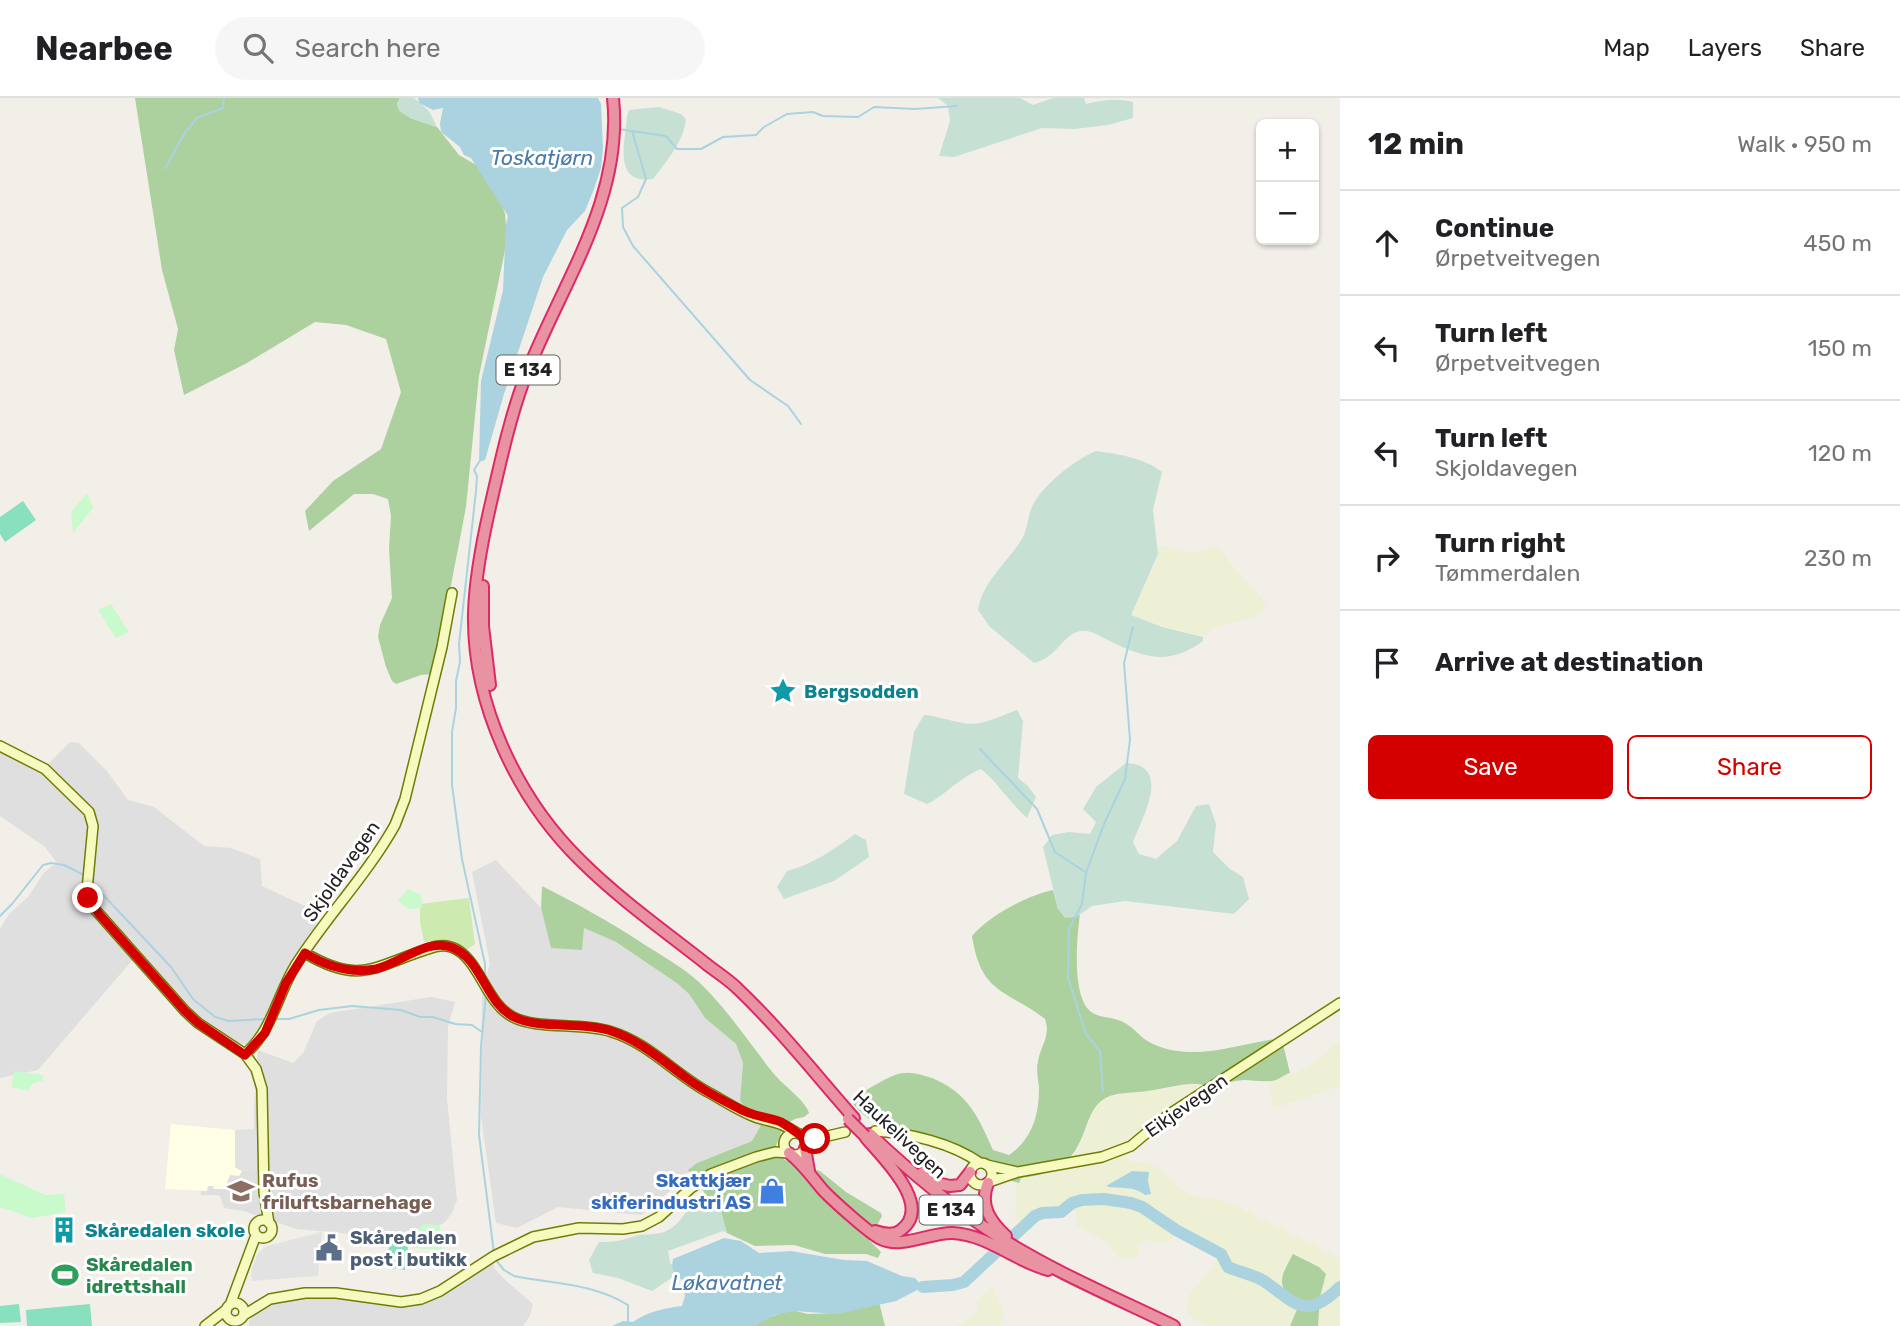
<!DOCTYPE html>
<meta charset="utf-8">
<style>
body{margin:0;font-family:Rubik,sans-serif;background:#f6f6f6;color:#202124}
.controls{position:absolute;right:21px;top:21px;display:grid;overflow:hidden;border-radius:10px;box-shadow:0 2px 5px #0004}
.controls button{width:63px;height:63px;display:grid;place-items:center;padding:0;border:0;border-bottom:2px solid #e0e0e0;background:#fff;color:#202124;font:35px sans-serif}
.stop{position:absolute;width:21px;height:21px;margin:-16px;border:5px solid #d40000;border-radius:50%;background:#fff}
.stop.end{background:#d40000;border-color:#fff;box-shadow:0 2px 7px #0008}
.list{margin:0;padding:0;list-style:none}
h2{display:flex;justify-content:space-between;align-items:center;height:91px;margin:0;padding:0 28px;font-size:30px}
h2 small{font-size:23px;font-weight:400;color:#757577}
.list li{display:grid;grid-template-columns:46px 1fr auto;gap:21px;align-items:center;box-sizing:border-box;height:105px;padding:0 28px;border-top:2px solid #e0e0e0}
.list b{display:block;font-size:26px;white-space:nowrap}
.list p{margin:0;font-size:23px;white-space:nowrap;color:#757577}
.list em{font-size:23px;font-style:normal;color:#757577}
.actions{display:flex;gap:14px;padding:21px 28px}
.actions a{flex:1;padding:16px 0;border:2px solid #d40000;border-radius:10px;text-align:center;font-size:24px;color:#d40000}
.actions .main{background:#d40000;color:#fff}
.icon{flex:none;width:38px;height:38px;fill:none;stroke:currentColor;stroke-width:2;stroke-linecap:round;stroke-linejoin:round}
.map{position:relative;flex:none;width:1340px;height:1228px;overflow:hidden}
header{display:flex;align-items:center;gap:42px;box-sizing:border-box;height:98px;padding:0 35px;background:#fff;border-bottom:2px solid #e0e0e0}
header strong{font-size:33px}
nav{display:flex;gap:38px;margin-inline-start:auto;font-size:24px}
.search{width:490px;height:63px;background:#f6f6f6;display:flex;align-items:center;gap:18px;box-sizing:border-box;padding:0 24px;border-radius:38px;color:#757577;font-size:26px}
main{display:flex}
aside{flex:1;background:#fff}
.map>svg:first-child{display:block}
</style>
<header>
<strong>Nearbee</strong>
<div class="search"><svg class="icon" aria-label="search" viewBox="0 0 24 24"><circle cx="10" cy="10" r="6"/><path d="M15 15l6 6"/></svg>Search here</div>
<nav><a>Map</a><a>Layers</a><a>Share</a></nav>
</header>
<main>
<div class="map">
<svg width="1340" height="1228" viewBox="0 0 1340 1228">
<rect width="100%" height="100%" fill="#f2efe9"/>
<path fill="#e0dfdf" d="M70,644l9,1 28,28 21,29 26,7 50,39 27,2 29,11 2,27 58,27 -2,14 -58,102 -14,16 -31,-10 -80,-78 -97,113 -38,8v-149l9,-15 19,-17 15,-23 10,-9 5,-1 -13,-17 -45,-31v-73l29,16 19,5z
M496,762l45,48 10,40 33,-20 32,14 62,42 11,10 16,24 31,26 7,19 -3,38 21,24 -9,16 -55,22 -26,27 -30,25 -83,-8 -41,21 -21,-5 -15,-106 1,-128 8,-25 -18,-92z
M431,899l24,5 -7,25 -1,71 10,102 -5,13 -8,10 -15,6 -31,5 -3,4 -99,-9 -52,-18 -20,-3 -4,-12 -3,-1h-16l-5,-45h34l12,2 12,-20v-28l4,-54 35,13 10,-10 14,-32 13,-8z
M491,1161l4,10 9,10 29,25 -3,12 -7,10h-274v-5l16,-20 36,-7 123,6z"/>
<path fill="#ffffe5" d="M171,1026l64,6v37l7,4 -3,5 -9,-1 -5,14h-11l-1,-3h-5l-1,5 -42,-2z"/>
<path fill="#eef0d5" d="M1159,447l25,7h14l19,-5 5,2 7,13 32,34 6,12 -12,9 -41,11 -11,9 -66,-18 -6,-4 14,-35 10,-14z
M1340,943v45l-62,21 -5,-1 -4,-20 1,-6h7l11,-7h8l16,-9z
M1191,986l20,3 -33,29 -26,16 -24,6 -4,8 1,10 8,6h13l13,6 21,20 12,7 29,5 14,5 105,53v68h-22l1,-59 -25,-12 -12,24 2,13 14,14 -8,20h-82l-10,-4 -10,-8 -2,-6 3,-13 23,-28 5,-11 -22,-14 -16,-8 -10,7 -12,1 -12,-2 -5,4 -3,12 -8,3 -11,-1 -11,-15 -30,-17 -3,-21 -5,-1 -38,18 -12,2 -4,-4 1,-34 5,-8 15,-1 42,-28 15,-38 7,-10 24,-8 49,-5z
M992,1188l11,25 1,6 -5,9h-44l14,-7 9,-9 -2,-8z"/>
<path fill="#cdebb0" d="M469,800l6,46 -10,7 -13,-11 -28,2 -4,-20v-18z"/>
<path fill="#add19e" d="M135,0h265l-3,6 13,14 27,9 22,28 19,11 24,38 3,10 2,23 -3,18 -25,121 -13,131 -32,167 -13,1 -25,9 -4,-3 -6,-14 -8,-30 2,-12 12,-27 -3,-49 2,-33 -3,-17 -15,-5h-19l-45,37 -4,-20 28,-30 48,-32 20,-57 -15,-53 -40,-14 -31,-3 -68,41 -63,32 -10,-45 4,-21 -16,-59z
M542,788c34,17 66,35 97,55 21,14 43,25 61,42 29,28 49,60 74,91 9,11 32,27 35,39l-5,4 -9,2 -11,6 -8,21 1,5 8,9 35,11 26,21 35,21 1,3 -13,24 12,12 -3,6 -12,-4h-41l-31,-9 -39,1 -28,-13 -7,-21 -12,-15 -3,1 -1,-6 -16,-22 9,-7 55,-22 9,-16 -21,-24 3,-38 -7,-19 -31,-26 -16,-24 -11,-10 -62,-42 -32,-14 -2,22 -31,-2 -10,-40z
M1053,792l5,19 18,8 4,-3c-3,22 -8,76 8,95 9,10 23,7 35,13 11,5 18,17 30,22 39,18 82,1 122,-5l7,1 8,33c-5,1 -9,5 -14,7 -9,3 -23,0 -32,0 -11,1 -22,4 -32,5 -8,1 -15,-2 -22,-1 -14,1 -29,5 -43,7 -12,2 -25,1 -37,5 -37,14 -10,74 -89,82l-2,5c-40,-10 -71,-36 -109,-51 -10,-4 -21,-4 -31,-8 -12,-4 -22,-15 -29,-24l2,-2c14,-7 29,-18 43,-23 13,-5 25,-1 37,3 36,15 46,38 61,72l16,5c23,-16 30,-39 30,-67 -1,-9 -3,-18 -1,-27 3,-16 13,-25 7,-42 -39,-30 -64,-24 -73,-83 18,-21 54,-40 81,-46z
M1293,1156l26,13 7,7 -6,23 -2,29h-28l8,-19c-21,-22 -20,-26 -5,-53z
M878,1200l7,28h-142l48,-16 17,4 28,-1z"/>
<path fill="#c6e0d4" d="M400,0h14l15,13 8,16 -27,-9 -11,-7 -2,-7z
M938,0h82l13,7 20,-7h31l2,6c17,-4 30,-6 47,-2v16l-25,7 -34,4 -32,-1 -88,29 -15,-1 11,-35 -2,-15z
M659,9l22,7 5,5c-2,22 -20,43 -33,60 -42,6 -27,-40 -26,-63l2,-6z
M1096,353c22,3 49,7 66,21l-9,38 5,44 -27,61 31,12 41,10v4c-33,24 -56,18 -91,1 -7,-3 -17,-10 -25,-11 -23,-3 -28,27 -53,32l-44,-36 -12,-17c5,-29 27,-45 42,-68 8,-11 7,-23 12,-35 9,-21 44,-48 64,-56z
M1017,612l6,11 -5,57 10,8 8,11 -9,21c-17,-15 -28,-34 -46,-49 -23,9 -32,24 -54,35l-23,-10 10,-62 10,-17c14,1 25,6 39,8 18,4 37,-7 54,-13z
M1126,665c47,2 16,55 7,79l6,12 17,5 21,-18 19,-35 13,-2 7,20 -3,28 17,17 13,8 6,22 -15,15 -109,-13 -33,5 -16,11 -11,1 -7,-9 -15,-62 9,-12 17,-3 21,2 6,-12 -13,-13 13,-22z
M855,736l11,6 3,17 -35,24 -50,18 -7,-12 10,-16c25,-6 47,-22 68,-37z
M708,1099l12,9 7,27 -4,-2 -55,20 2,12 12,8 -30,20 -34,-13 -25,-5 -4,-13 10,-18c13,0 22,-1 33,-5 13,-5 26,0 38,-8 17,-11 16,-27 38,-32z"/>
<path fill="#c8facc" d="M87,395l6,15 -20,25 -2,-21z
M111,506l18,28 -13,6 -18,-28z
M408,791l13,6 1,13 -13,1 -11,-8z
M14,973l29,4v6l-10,2 -5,8 -17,-4z
M0,1076l45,21 19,-1 2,18 -34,6 -32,-11z
M424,1126l16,1 3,25 -30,-2 1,-14z"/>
<path fill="#88e0be" d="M23,403l13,19 -31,22 -5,-8v-17z
M390,1140l19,2 -4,30 -19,-3z
M19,1206l2,18 -21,1v-17z
M90,1206l2,22h-65l-1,-16z"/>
<path fill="#e2e2e2" d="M256,1031l3,42h-17l-7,-4v-37z
M322,1134l-4,44 -66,5 -1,-10 7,-18 9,-7z"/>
<path fill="#aad3df" d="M418,0h180l3,6 2,44 -2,20 -7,21 -9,22 -18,19 -24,47 -39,117 -19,66 -6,2 2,-81 22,-91 3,-66 2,-8 -37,-58 -7,-3 -4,-8 -19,-15 -1,-9 3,-15 -10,2 -14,-7z
M1132,1073l17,1 -1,9 3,13 -6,1c-12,-10 -25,-5 -39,-9z
M724,1140l17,3 18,12 32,-2 53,9 23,1 35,15 13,2 8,9 -27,14 -59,13 -43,-3 -19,4 -21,11h-142l11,-5 10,1c14,-10 32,-14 49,-16l3,-10 -3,-16c-9,-7 -11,-10 -9,-21z"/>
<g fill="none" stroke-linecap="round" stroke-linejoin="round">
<path stroke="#aad3df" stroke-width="2" d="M618,31l48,7 11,13h24l22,-12 33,-2 8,-8 23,-13 26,-2 10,4 35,1 16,-10 41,2 42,-3
M632,33l14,48 -8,18 -16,11 1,19 10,19 117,134 38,26 13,18
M165,71l19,-35 13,-16 26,-10 1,-10
M479,364l-5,8 3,6 -1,15 -17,153 1,18 -4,19v27l-4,24v53l10,74 23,105v14
M980,651l57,60 18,43 30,20
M91,784l80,85 22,32 22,18 14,4 36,-2
M0,818l12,-12 31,-39 8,-2 13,2 20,10
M486,896l-5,52 -2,89 15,118
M274,921h15l30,-9 33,-4 49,4 19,7h13l22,7 17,1 10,7
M1103,994l-3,-41 -14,-17 -18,-56 1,-49 13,-25 4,-31 18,-49 21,-45 5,-39 -6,-77 9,-36
M495,1161l9,11 10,6c39,8 79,7 114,29v17"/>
<path stroke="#aad3df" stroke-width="12" d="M923,1189l30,-2 11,-3 71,-66 7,-3 19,-1 11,-9 10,-3 22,-1 27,4 11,4 34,23 45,24 7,13c11,5 26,8 36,14 33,23 41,40 76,6"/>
<g stroke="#707d05" stroke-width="12">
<path id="secondary" d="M0,648l45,23 44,43 4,14 -6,64 5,16 93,105 13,12 47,31 11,15 6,20 2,103 5,31
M305,855c54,32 68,14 120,-3 8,-3 16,-6 26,-3 28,9 34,56 62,70 24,13 69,5 99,15 36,11 62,41 94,59 17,9 34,21 52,27 18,5 22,4 39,15
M245,956c27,-23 32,-58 50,-88 31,-49 72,-91 100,-141l10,-26 37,-152 10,-54
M875,1033c34,2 77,12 105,32
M784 1046a11 11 0 1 1 22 0a11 11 0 1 1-22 0Z
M805,1049l10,-8 30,-7
M970 1076a11 11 0 1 1 22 0a11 11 0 1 1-22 0Z
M987,1067l30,7
M989,1084l29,-10 84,-15 29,-11 37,-31 172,-112
M254 1131a9 9 0 1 1 18 0a9 9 0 1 1-18 0Z
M226 1214a9 9 0 1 1 18 0a9 9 0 1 1-18 0Z
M230,1207l26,-70
M244,1217l26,-16 35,-6h31l65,9 20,-3 19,-8 54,-35 39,-19 46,-9 44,1 19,-3 17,-9 32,-29 20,-14 45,-17 19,-5 14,1
M205,1228l22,-17"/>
</g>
<g stroke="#dc2a67" stroke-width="14">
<path id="highway" d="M613,0c11,103 -54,189 -89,282 -15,41 -24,84 -34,127 -8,35 -15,70 -16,106 -2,90 43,185 106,247 38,38 83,70 125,103 11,9 23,16 33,26 42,40 78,86 116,129
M483,488v40l7,59
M870,1036c39,37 81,72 126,101 56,36 118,62 178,91
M866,1040c16,19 68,68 35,92 -7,6 -17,4 -26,1
M805,1050l4,23
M789,1055c14,11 22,23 33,36 9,10 46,43 57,49 22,12 51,-6 74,-5 35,2 62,28 95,37
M922,1075l19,11 9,2 10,-1 10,-13
M988,1085c-9,22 2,38 18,53"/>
</g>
<use href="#secondary" stroke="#f7fabf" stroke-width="9"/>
<use href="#highway" stroke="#e892a2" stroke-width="10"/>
<g stroke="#dc2a67" stroke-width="14" stroke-linecap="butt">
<path id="highway-bridge" d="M848,1021l17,17"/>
</g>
<use href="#highway-bridge" stroke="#e892a2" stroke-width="10"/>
</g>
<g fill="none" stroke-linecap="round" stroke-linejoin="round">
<path stroke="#d40000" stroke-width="9" d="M88,800l11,16 86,97 13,12 47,32 20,-22 21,-50 19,-30c21,13 45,21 71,16 23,-5 51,-31 75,-22 31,11 34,56 63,70 26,13 65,4 94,13 30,9 53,29 77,47 16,12 33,21 51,30 16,10 30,9 45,15 7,4 15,10 22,15l2,10 10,-8"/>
</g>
<defs>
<g id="sight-bare" transform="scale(2.1)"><path d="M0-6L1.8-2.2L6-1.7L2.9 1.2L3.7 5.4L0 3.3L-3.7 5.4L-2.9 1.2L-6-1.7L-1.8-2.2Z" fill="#0f9aa8" stroke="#fff" stroke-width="2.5" paint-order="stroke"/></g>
<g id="school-bare" transform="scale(2.1)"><path d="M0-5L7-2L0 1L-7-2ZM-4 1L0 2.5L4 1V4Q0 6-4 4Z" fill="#8d6e63" stroke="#fff" stroke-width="2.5" paint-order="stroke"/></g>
<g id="shop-bare" transform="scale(2.1)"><path d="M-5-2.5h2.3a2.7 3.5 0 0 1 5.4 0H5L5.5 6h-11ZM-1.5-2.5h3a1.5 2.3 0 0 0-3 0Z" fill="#3f7fe0" stroke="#fff" stroke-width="2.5" paint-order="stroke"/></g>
<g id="building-bare" transform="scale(2.1)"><path d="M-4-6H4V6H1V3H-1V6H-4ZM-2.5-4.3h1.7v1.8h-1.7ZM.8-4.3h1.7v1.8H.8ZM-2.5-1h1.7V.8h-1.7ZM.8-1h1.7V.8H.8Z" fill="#0f9aa8" stroke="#fff" stroke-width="2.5" paint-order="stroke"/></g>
<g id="civic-bare" transform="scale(2.1)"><path d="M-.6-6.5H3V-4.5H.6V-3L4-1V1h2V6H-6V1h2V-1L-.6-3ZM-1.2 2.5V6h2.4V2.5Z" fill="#5c6f8a" stroke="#fff" stroke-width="2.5" paint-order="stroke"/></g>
<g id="stadium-bare" transform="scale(2.1)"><path d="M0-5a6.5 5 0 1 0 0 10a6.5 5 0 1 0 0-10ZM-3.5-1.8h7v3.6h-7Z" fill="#2e9e5b" stroke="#fff" stroke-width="2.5" paint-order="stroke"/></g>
</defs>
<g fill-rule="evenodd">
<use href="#sight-bare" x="783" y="593"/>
<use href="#school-bare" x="241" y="1093"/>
<use href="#shop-bare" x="772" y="1093"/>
<use href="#building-bare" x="64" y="1132"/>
<use href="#civic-bare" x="329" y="1150"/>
<use href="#stadium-bare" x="65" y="1177"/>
</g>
<g text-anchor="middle" stroke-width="6" stroke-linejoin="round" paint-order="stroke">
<g fill="#fff" stroke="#646464" stroke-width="2">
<rect x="496.5" y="257.5" width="63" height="29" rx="5"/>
<rect x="919.5" y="1097.5" width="63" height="29" rx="5"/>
</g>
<g font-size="18" font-weight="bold" fill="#222">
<text x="528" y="278">E 134</text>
<text x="951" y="1118">E 134</text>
</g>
<g font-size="19" font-weight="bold" fill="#0d838f" stroke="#fff" text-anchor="start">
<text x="804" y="600">Bergsodden</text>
<text x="85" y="1139">Skåredalen skole</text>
</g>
<g font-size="19" fill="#222" stroke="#fff">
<text transform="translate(341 773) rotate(-55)" y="7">Skjoldavegen</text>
<text transform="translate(1186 1007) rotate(-35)" y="7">Eikjevegen</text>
<text transform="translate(900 1036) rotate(43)" y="7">Haukelivegen</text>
</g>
<g font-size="19" font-weight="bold" fill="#785e54" stroke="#fff" text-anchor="start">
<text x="262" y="1089">Rufus<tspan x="262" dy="22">friluftsbarnehage</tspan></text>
</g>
<g font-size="19" font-weight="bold" fill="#366cbe" stroke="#fff" text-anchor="end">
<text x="751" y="1089">Skattkjær<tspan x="751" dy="22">skiferindustri AS</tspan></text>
</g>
<g font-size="19" font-weight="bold" fill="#4e5e75" stroke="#fff" text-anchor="start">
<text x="350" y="1146">Skåredalen<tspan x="350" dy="22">post i butikk</tspan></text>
</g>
<g font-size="19" font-weight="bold" fill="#27864d" stroke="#fff" text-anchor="start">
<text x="86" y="1173">Skåredalen<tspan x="86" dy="22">idrettshall</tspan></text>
</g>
<g font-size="21" font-style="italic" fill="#4a7aab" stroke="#fff">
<text x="542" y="67">Toskatjørn</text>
<text x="727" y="1192">Løkavatnet</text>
</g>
</g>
</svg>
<div class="controls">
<button>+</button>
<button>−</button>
</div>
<div class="stop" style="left:815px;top:1041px"></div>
<div class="stop end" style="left:88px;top:800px"></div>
</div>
<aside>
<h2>12 min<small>Walk · 950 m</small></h2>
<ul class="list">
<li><svg class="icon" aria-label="ahead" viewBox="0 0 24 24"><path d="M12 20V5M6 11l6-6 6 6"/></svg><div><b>Continue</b><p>Ørpetveitvegen</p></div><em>450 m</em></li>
<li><svg class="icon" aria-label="left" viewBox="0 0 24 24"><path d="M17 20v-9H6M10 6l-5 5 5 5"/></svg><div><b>Turn left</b><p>Ørpetveitvegen</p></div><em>150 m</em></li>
<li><svg class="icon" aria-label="left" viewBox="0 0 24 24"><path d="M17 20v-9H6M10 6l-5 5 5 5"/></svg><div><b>Turn left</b><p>Skjoldavegen</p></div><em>120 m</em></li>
<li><svg class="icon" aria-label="right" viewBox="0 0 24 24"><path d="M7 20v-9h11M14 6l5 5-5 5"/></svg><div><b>Turn right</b><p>Tømmerdalen</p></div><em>230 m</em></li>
<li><svg class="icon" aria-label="arrive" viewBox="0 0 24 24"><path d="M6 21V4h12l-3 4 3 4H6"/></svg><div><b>Arrive at destination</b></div></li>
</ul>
<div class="actions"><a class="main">Save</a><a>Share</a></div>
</aside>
</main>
